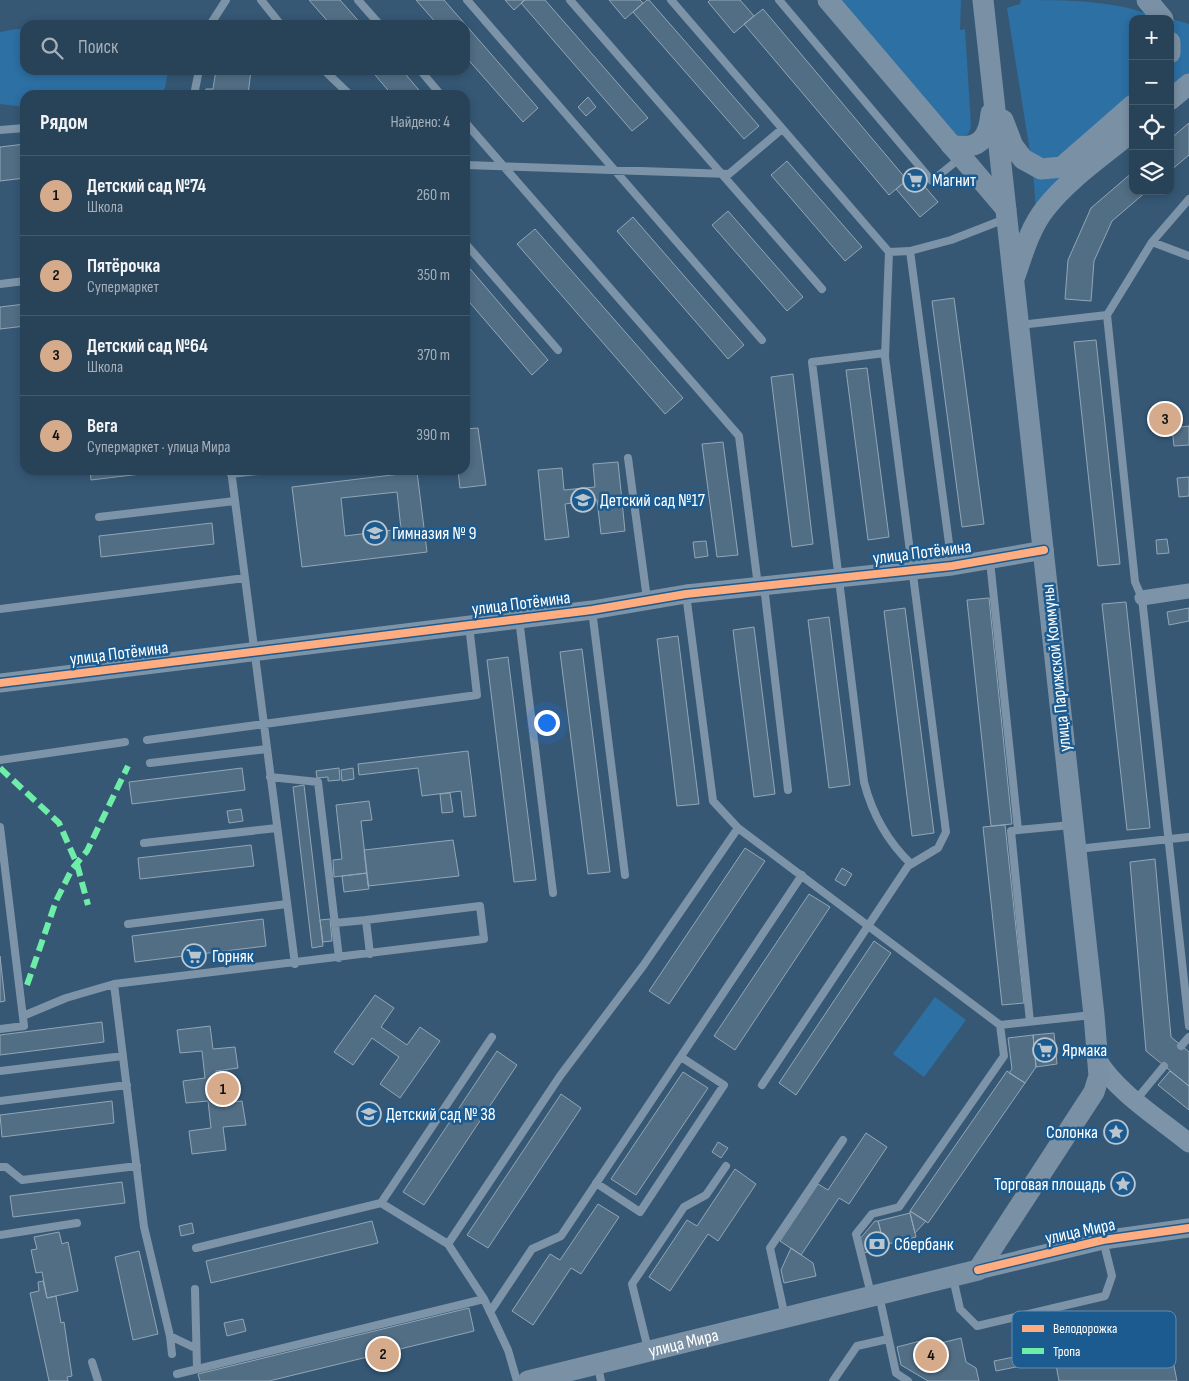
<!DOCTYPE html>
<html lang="ru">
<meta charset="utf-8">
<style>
body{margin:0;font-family:"Sofia Sans Condensed",sans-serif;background:#344d61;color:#f1f3f6}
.controls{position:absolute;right:15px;top:15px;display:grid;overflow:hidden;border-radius:10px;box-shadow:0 2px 8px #0003}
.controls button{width:45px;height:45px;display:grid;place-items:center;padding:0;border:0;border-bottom:1px solid #445b6e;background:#284258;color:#f1f3f6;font:25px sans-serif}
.you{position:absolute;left:546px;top:722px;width:18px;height:18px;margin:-12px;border:4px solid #fff;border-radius:50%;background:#1a73e8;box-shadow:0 0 0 8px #1a73e833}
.badge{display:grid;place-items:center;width:32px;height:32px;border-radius:50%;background:#d6ab8b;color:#111;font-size:16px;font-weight:700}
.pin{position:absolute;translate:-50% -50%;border:2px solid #fff;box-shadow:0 1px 5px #0006}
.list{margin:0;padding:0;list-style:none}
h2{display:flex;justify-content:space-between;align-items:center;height:65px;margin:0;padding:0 20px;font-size:21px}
h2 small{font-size:16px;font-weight:400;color:#a5b0ba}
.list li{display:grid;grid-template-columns:32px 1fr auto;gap:15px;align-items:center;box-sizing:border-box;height:80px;padding:0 20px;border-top:1px solid #445b6e}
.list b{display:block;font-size:19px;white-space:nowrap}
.list p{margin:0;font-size:16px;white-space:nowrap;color:#a5b0ba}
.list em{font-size:16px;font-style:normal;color:#a5b0ba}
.icon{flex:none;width:28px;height:28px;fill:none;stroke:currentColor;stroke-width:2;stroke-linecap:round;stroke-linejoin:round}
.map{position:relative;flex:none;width:1189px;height:1381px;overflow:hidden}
.search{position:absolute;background:#284258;box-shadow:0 2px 8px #0003;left:20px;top:20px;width:450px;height:55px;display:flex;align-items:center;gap:12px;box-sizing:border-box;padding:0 18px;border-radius:15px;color:#a5b0ba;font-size:19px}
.panel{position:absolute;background:#284258;box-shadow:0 2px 8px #0003;left:20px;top:90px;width:450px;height:385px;border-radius:15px}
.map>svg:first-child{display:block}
</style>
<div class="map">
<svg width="1189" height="1381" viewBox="0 0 1189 1381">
<rect width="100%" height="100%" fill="#365875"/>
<path fill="#2d70a4" d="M840,0h121l-1,30 5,-1 6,96c-1,8 -3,11 -11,13l-6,-6z
M1021,0c41,0 104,0 136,19h-24v77l-71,62 -15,2 -17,-8 -23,-144 13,-4z
M1169,18l20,6v53l-19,16v-21l6,-20z
M16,29l9,1v40h143l-3,18 -5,7h-135v12l-25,-3v-72z
M1133,113v11l-97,87 -3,-40z
M935,997l31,23 -42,57 -31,-23z"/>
<path fill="#526e85" stroke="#92a6b6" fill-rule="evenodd" d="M309,0h31l22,25h-31z
M416,0h28l94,108 -15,14 -58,-66v-31h-27z
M505,0h20l-11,10z
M525,0h20l103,118 -16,13 -111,-128z
M609,0h31l3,3 -18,16z
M647,0h2l110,126 -15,13 -111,-127z
M710,0h30l14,16 -20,17 -26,-31z
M763,9l144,171 -18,15 -145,-171z
M216,70h35l-3,25h-43l1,-6h7z
M371,70h31l21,25h-31z
M588,97l8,10 -10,9 -8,-9z
M1189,123v32l-19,16v-32z
M25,144v34l-25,3v-34z
M787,161l75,86 -17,14 -74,-86z
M1133,172v19h14l-35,30 -18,40 -3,40 -26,-2 3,-39 23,-52z
M914,174l24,28 -18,15 -24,-28z
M728,211l75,86 -16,14 -75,-86z
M633,217l111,128 -16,14 -111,-128z
M535,229l148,169 -18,16 -148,-170z
M465,263l83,97 -16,15 -67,-78z
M954,298l30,226 -22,3 -30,-226z
M25,304v22l-25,3v-22z
M1096,340l24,224 -22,2 -24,-224z
M867,368l22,169 -21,3 -22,-170z
M793,374l20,170 -21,3 -21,-170z
M1189,426v19l-15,1 -2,-18z
M478,428l8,57 -26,3 -2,-18h7v-41z
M723,442l15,113 -21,2 -15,-113z
M618,462l7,69 -24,3 -4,-34 -32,4 4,33 -24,3 -7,-70 24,-2 2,22 31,-3 -2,-23z
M90,470h84l-83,10z
M417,472l10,80 -125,15 -10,-80zM397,492l4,37 -56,7 -4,-38z
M1189,477v19l-10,1 -2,-19z
M212,523l2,21 -113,13 -2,-21z
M1167,539l2,14 -12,1 -1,-14z
M706,541l2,15 -13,2 -2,-16z
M989,598l23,226 -21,2 -24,-226z
M1126,602l24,226 -23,2 -25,-226z
M905,608l29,225 -22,3 -28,-225z
M1189,608v13l-20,4 -2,-13z
M829,617l21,168 -21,3 -21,-168z
M754,627l21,167 -21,3 -21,-167z
M678,636l21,168 -22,2 -20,-167z
M582,649l28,223 -22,2 -28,-222z
M508,657l28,223 -22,2 -27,-222z
M468,751l8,65 -12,1 -3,-26 -39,5 -4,-28 -59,7 -1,-11z
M242,768l3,22 -113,14 -3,-22z
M339,768l1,12 -12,1v-4l-11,1 -1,-7z
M353,768l1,11 -12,2 -1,-11z
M304,785l19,161 -11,2 -19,-161z
M450,793l3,19 -11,1 -2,-19z
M369,801l3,19 -11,1 6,52 -33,4 -1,-17 9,-1 -6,-54z
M241,809l2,12 -14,2 -2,-12z
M1005,825l19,178 -22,2 -19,-178z
M453,840l6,36 -91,10 -4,-36z
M251,845l3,21 -114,13 -2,-21z
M745,848l20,13 -96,143 -20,-13z
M1155,859l16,178 18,15v34l-43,-35 -16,-189z
M842,868l10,6 -7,12 -10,-6z
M367,873l2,16 -25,3 -2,-16z
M809,894l21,13 -95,143 -21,-14z
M263,919l3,27 -131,16 -3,-26z
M330,919l2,22 -9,1 -3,-22z
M874,941l17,12 -95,142 -17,-12z
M0,956l5,45 -5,1z
M375,995l19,13 -13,19 26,18 13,-18 20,14 -40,57 -20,-14 19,-27 -27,-19 -19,27 -19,-13z
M102,1022l2,20 -104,13v-20z
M210,1026l3,23 22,-2 3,21 -22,3 4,32 22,-2 4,24 -23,2 3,23 -34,4 -3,-23 22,-3 -3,-27 -22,2 -3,-22 22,-3 -3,-27 -22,2 -3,-23z
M1054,1033l3,31 -21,3 -3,-32z
M1033,1035l3,32 -11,16 -16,-10 3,-4 -4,-31z
M497,1051l20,14 -93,140 -21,-13z
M1007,1071l18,12 -97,140 -18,-12z
M1170,1071l19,15v24l-31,-25z
M683,1072l25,16 -72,107 -25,-16z
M561,1094l20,14 -93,140 -21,-13z
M112,1101l2,22 -112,14 -2,-22z
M866,1133l21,14 -38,57 -10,-6 -38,57 -21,-14 38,-57 10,6z
M718,1142l10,6 -7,10 -9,-6z
M735,1169l21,15 -38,57 -10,-7 -38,57 -21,-14 38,-57 10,6z
M122,1182l3,21 -112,14 -3,-21z
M598,1204l21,13 -38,57 -10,-6 -38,57 -21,-14 38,-57 10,6z
M910,1211l16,10 -11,12 -5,-20z
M910,1213l6,24 -32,8 -6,-24z
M372,1221l6,22 -167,40 -5,-22z
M875,1221h3l6,22 -17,5 1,4 -5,1 -4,-13z
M192,1223l2,10 -13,3 -2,-10z
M59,1232l3,12 6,-2 10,49 -31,7 -5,-26 -6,1 -5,-23 6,-1 -3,-12z
M791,1248l22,15 3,13 -32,7 -3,-13z
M139,1251l19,83 -25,6 -18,-83z
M43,1281l4,17 9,-2 5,27 3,-1 8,54 -5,1 1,4h-19l-19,-88 9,-2 -1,-9z
M469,1308l5,23 -205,50h-69l-2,-7z
M243,1319l3,12 -19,5 -3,-13z
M1166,1326l11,55h-118l-6,-32 19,-4 -1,-5 13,-2 1,4z
M961,1338l5,24 10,6 3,13h-51l-27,-16 -4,-18 31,-8 9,5z
M1029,1354l2,10 -35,7 -2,-10z"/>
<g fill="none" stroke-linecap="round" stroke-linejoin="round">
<path stroke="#7d94a8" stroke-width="8" d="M261,0l20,25
M358,0l22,25
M467,0l295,340
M570,0l252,289
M671,0l218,252
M779,0l153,181 28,-23
M210,25l16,-25
M324,70l26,25
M420,70l21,25
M194,95l5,-25
M465,122l274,314 19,150
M0,130l25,-2
M465,165l264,9 53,-45
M1152,242l37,-43
M465,243l93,107
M1189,256l-37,-14 -45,73 28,267 7,16 47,428
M0,284l25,-3
M1020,325l87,-10
M885,353l-73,9 52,420c8,31 24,60 47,82
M628,458l19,141
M231,470l64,494
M231,474l35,-4
M99,517l136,-16
M990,561l28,269 -7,1 19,191
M952,566l-42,-315 41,-11 54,-21
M764,586l24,204
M686,594l27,207 25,27 262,197 92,-10
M0,609l245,-31
M592,610l33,265
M519,619l34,274
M147,740l330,-45 -8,-70
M0,760l125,-18
M150,763l117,-14
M270,777l48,5 21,176
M0,827l24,199 -24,3
M1018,830l53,-5
M144,843l133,-15
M1077,849l112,-12
M335,923l31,-3 4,34
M128,924l159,-20
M114,984l30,243 26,109 2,18
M23,1016l43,-18 48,-14 370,-45 -4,-33 -114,14
M1181,1046l8,-9
M0,1071l123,-15
M762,1085l146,-219 30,-18 8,-16 -61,-475 4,-105 21,-1
M1136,1100l28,-34
M0,1101l127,-16
M0,1167h6l16,13 115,-14
M596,1183l44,29 84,-127 -43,-28
M381,1203l111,-166
M0,1235l77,-12
M448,1244l112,-168 83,-110 95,-138
M196,1248l185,-45 67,41 36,55 24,51 9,31
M953,1278l7,31 17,17 128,-30 7,-20 -9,-36
M195,1289l2,80
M871,1294l-15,-60 16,-20 27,-7 105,-151 -4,-31
M879,1295l17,78 12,8
M490,1312l42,-63 29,-13 241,-361
M785,1317l-15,-69 73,-108
M170,1336l25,12
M648,1349l-16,-65 52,-77 22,-12 20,-29
M92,1362l6,19
M598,1366l3,15
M177,1374l307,-75
M833,1381l24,-35 31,-7"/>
<path stroke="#7d94a8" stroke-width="15" d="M1142,598l47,-7"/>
<path stroke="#7d94a8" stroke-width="19" d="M0,683l592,-73 94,-16 266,-28 92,-16
M1097,1059c19,33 63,60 92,84
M978,1270l125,-30 86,-12"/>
<g stroke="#7a91a5" stroke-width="21">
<path d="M828,0l178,209"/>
<path d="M1147,0l16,19"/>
<path d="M1170,42v11"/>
<path d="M1170,100l19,-16"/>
<path d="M1003,120l10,26 10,13 18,10 21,-2 71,-62"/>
<path d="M951,145c27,6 38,-6 40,-32"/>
<path d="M1015,276c8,-23 15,-48 30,-67 23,-30 59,-54 88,-78"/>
<path id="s1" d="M528,1381l450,-111 116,-178 5,-16 -5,-61 -111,-1015"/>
</g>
<path stroke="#6deda7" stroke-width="6" stroke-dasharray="12 6" stroke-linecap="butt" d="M0,768l59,55 18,41 11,41
M27,985l29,-84 16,-32 15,-18 41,-85"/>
<g stroke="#1c5b8f" stroke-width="11">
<path id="cycleway" d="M0,683l592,-73 94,-16 266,-28 92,-16
M978,1270l125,-30 86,-12"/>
</g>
<use href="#cycleway" stroke="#ffac80" stroke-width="8"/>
</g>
<defs>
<g id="supermarket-ring" transform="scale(1.25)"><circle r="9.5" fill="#1c5b8f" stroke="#b9c5cf" stroke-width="1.5"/><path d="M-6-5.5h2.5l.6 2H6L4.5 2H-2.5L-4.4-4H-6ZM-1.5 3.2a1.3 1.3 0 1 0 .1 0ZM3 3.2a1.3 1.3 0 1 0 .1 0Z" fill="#b9c5cf"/></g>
<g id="school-ring" transform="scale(1.25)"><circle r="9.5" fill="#1c5b8f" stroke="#b9c5cf" stroke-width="1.5"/><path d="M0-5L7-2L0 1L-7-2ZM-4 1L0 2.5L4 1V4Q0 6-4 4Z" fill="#b9c5cf"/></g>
<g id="sight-ring" transform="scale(1.25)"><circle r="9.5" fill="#1c5b8f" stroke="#b9c5cf" stroke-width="1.5"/><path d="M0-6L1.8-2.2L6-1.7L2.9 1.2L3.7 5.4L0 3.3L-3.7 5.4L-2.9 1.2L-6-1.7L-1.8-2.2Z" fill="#b9c5cf"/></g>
<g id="bank-ring" transform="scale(1.25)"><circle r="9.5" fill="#1c5b8f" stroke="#b9c5cf" stroke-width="1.5"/><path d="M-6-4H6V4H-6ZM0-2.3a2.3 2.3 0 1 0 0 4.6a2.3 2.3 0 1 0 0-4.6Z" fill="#b9c5cf"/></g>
</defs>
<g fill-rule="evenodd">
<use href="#supermarket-ring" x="915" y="180"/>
<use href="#school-ring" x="583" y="500"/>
<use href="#school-ring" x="375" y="533"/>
<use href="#supermarket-ring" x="194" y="956"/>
<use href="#supermarket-ring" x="1045" y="1050"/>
<use href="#school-ring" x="369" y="1114"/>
<use href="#sight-ring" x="1116" y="1132"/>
<use href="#sight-ring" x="1123" y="1184"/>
<use href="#bank-ring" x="877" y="1244"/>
</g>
<g text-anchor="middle" stroke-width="5" stroke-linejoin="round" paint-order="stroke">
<g font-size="18" fill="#fff" stroke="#1c5b8f" text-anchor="start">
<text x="932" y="186">Магнит</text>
<text x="600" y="506">Детский сад №17</text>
<text x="392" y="539">Гимназия № 9</text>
<text x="212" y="962">Горняк</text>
<text x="1062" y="1056">Ярмака</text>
<text x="386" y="1120">Детский сад № 38</text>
<text x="1098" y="1138" text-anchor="end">Солонка</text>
<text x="1106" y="1190" text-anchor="end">Торговая площадь</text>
<text x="894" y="1250">Сбербанк</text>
</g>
<g font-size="18" fill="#fff" stroke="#1c5b8f">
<text transform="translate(922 552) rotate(-7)" y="6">улица Потёмина</text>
<text transform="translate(521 603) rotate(-7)" y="6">улица Потёмина</text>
<text transform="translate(119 653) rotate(-7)" y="6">улица Потёмина</text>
<text transform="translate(1056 668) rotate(-96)" y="6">улица Парижской Коммуны</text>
<text transform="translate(1080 1231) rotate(-12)" y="6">улица Мира</text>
<text dy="6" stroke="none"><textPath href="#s1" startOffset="160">улица Мира</textPath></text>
</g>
</g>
<rect x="1012" y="1311" width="164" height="57" rx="8" fill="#1c5b8f" stroke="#608cb1" stroke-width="1"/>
<rect x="1022" y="1325" width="22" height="7" fill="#ffac80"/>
<rect x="1022" y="1348" width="22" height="6" fill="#6deda7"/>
<g font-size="14" fill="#fff">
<text x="1053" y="1333">Велодорожка</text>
<text x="1053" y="1356">Тропа</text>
</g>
</svg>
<div class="controls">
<button>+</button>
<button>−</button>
<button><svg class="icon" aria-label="locate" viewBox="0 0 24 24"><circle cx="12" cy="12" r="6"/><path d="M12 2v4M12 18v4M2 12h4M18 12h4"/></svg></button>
<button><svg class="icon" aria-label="layers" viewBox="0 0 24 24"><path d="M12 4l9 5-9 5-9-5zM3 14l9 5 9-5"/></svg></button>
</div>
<div class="you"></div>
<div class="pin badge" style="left:223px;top:1089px">1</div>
<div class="pin badge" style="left:383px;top:1354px">2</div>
<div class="pin badge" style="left:1165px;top:419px">3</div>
<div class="pin badge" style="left:931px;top:1355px">4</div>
<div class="search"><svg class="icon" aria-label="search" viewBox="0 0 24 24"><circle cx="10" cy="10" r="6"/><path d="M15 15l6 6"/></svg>Поиск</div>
<section class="panel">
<h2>Рядом<small>Найдено: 4</small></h2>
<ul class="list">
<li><span class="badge">1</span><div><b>Детский сад №74</b><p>Школа</p></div><em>260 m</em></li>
<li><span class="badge">2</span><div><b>Пятёрочка</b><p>Супермаркет</p></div><em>350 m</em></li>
<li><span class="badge">3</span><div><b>Детский сад №64</b><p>Школа</p></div><em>370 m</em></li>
<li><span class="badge">4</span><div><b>Вега</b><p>Супермаркет · улица Мира</p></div><em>390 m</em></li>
</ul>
</section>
</div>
